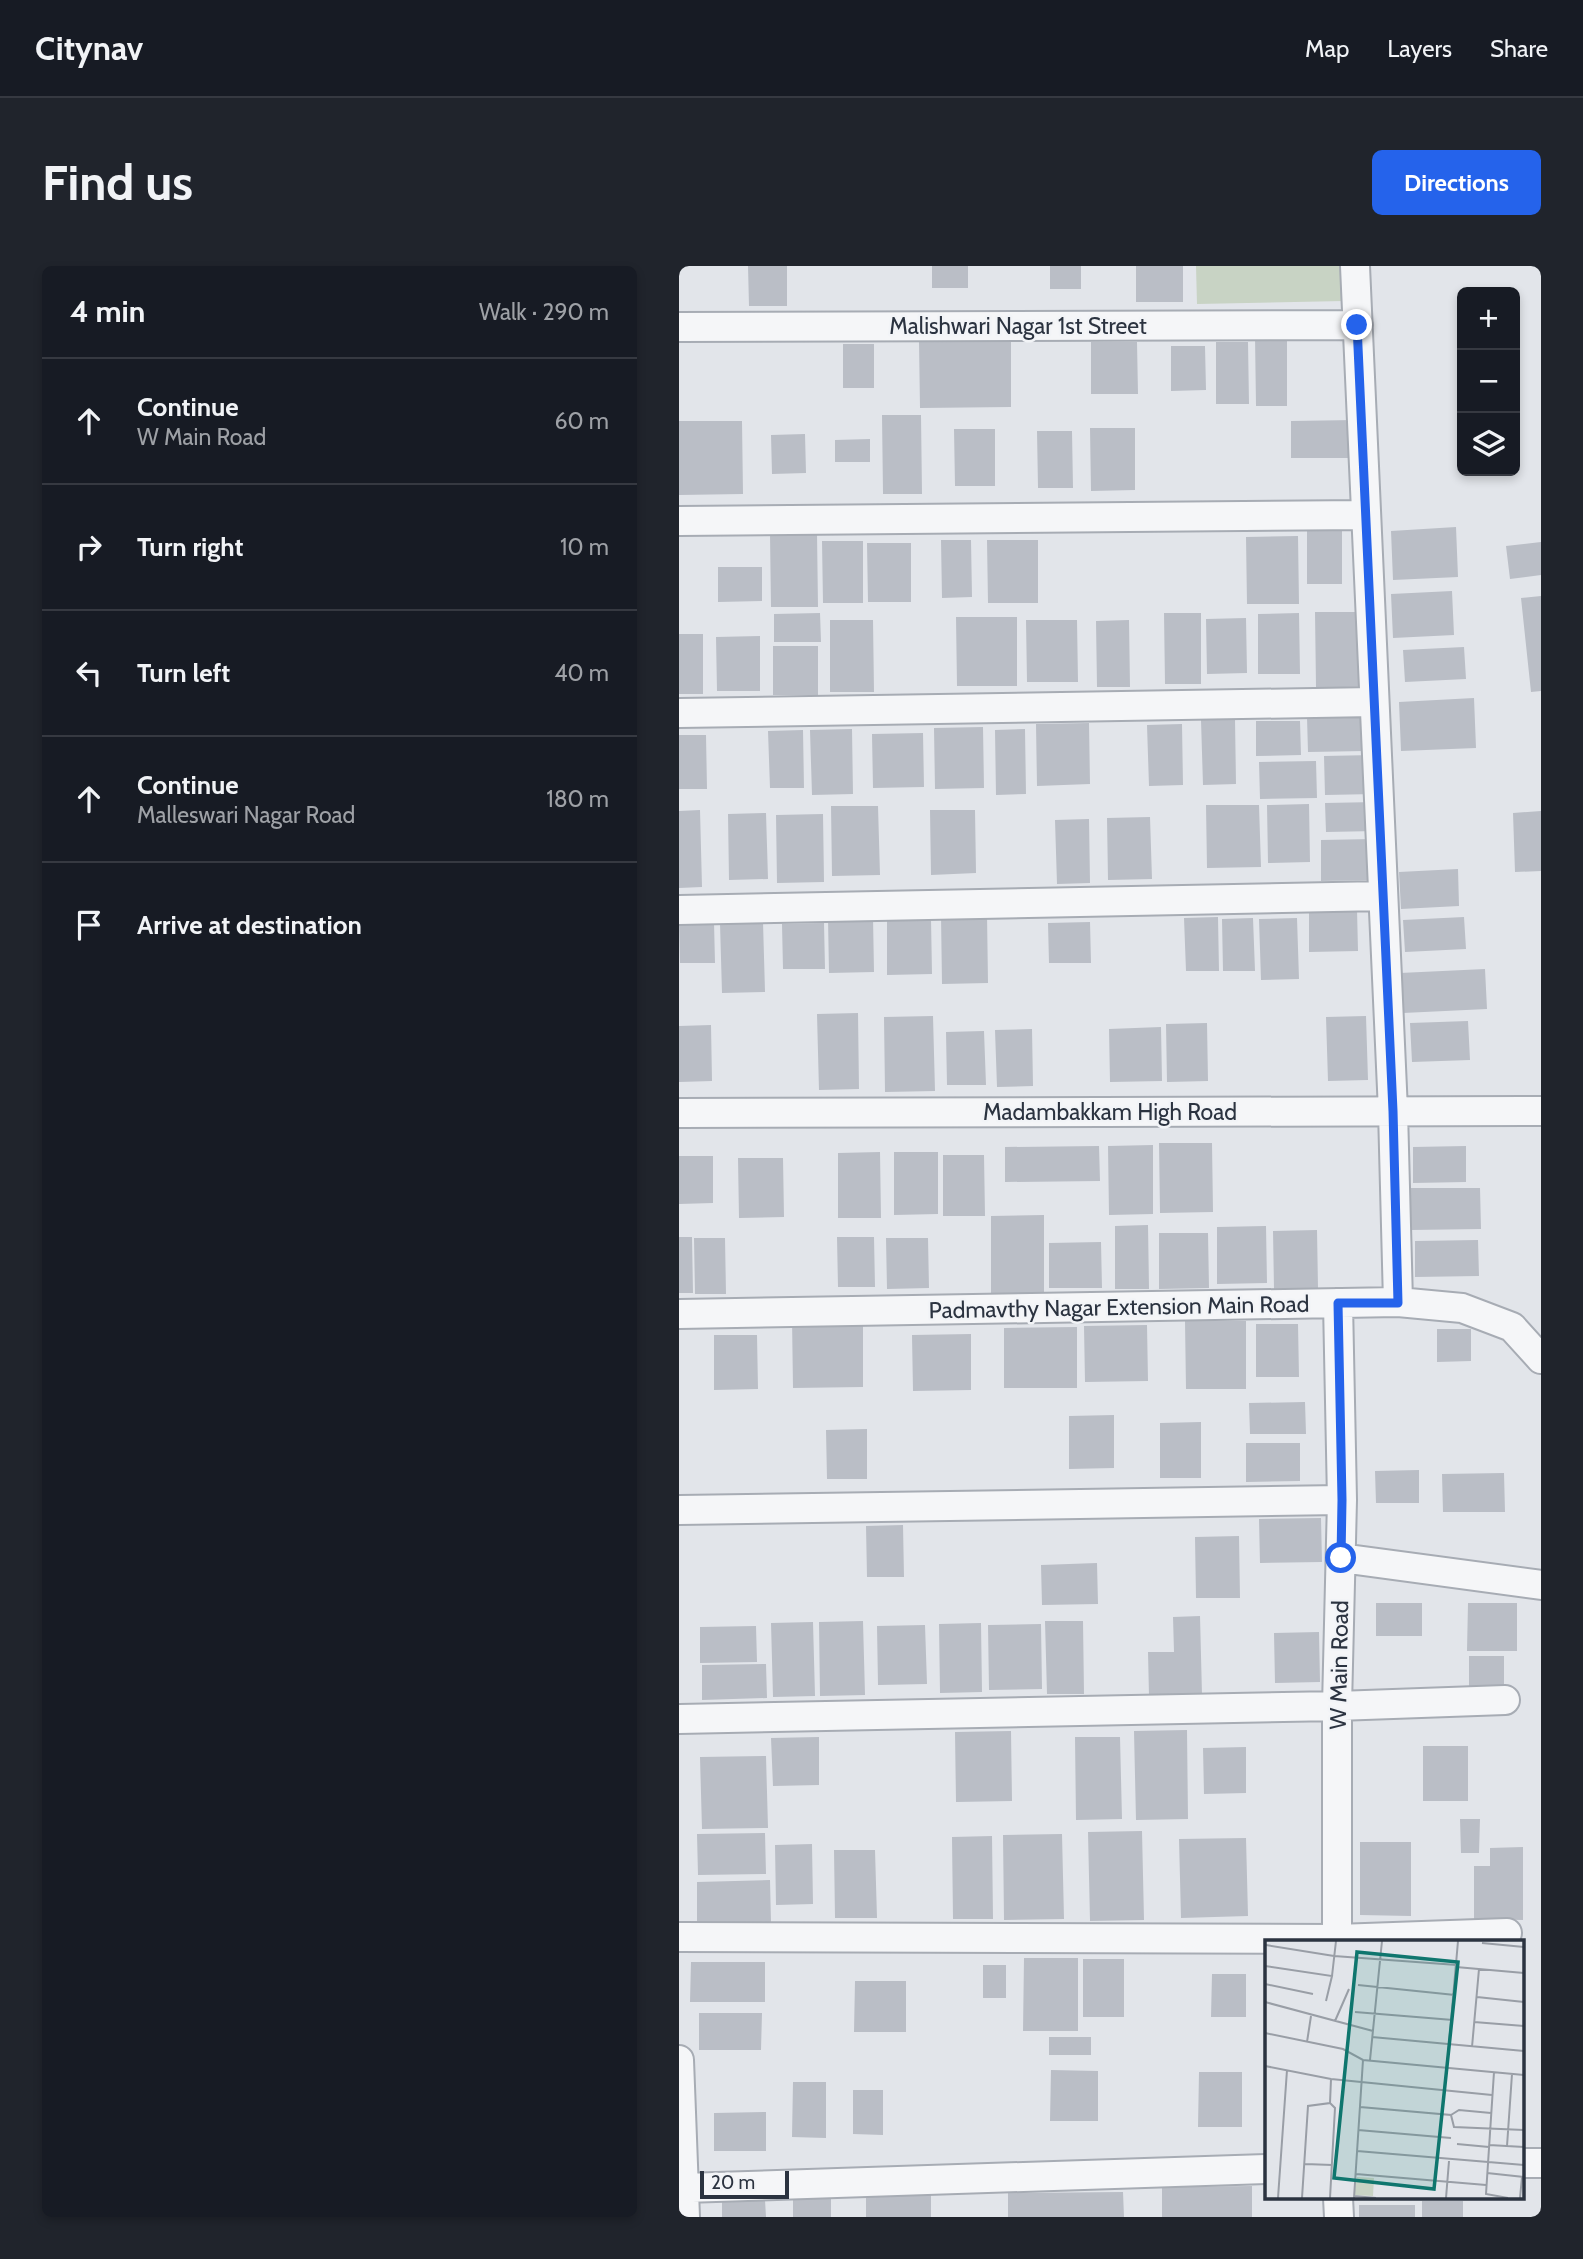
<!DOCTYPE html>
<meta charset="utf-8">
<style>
body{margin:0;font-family:Cabin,sans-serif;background:#20242c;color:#f1f3f6}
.controls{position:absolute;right:21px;top:21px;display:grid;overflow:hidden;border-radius:10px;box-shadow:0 4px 10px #0003}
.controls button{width:63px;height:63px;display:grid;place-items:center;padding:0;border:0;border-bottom:2px solid #363941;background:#171b24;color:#f1f3f6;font:35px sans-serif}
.scale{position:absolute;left:21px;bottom:18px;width:89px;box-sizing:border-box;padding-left:7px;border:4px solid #2b3340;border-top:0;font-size:19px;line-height:24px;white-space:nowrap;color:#2b3340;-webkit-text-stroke:5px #f2f4f7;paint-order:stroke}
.stop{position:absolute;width:21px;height:21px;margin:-16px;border:5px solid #2563eb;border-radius:50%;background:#fff}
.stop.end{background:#2563eb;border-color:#fff;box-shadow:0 2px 7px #0008}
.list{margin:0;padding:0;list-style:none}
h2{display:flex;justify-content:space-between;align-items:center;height:91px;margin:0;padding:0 28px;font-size:30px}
h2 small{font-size:23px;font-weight:400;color:#9ea1a6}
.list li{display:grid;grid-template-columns:46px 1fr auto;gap:21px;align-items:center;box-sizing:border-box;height:126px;padding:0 28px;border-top:2px solid #363941}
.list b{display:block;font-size:26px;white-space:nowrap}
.list p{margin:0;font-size:23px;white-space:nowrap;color:#9ea1a6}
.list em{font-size:23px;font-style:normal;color:#9ea1a6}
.icon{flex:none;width:38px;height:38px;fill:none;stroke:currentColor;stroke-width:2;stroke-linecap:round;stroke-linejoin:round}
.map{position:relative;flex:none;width:862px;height:1951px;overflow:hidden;border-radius:10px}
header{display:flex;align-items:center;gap:42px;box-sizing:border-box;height:98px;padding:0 35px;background:#171b24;border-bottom:2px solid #363941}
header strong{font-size:33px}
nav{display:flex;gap:38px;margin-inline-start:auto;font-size:24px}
.intro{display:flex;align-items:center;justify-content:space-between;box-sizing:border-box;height:168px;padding:0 42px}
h1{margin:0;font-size:49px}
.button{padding:18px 32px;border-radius:10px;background:#2563eb;color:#fff;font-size:24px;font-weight:700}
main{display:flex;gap:42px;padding:0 42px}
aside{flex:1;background:#171b24;border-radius:10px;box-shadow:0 4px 10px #0003}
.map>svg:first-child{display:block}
</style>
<header>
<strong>Citynav</strong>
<nav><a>Map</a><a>Layers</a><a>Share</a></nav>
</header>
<div class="intro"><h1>Find us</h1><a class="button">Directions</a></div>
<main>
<aside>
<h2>4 min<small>Walk · 290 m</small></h2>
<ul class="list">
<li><svg class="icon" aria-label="ahead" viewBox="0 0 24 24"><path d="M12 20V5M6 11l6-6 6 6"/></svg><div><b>Continue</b><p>W Main Road</p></div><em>60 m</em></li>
<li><svg class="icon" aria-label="right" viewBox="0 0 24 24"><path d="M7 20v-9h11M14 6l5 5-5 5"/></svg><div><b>Turn right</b></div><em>10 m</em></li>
<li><svg class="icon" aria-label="left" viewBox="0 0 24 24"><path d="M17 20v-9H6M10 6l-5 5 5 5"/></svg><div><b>Turn left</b></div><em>40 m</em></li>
<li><svg class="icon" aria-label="ahead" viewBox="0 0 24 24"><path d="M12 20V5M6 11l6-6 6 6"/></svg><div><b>Continue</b><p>Malleswari Nagar Road</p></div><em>180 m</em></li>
<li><svg class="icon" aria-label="arrive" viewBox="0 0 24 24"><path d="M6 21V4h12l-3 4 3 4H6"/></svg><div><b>Arrive at destination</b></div></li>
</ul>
</aside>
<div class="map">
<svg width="862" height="1951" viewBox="0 0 862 1951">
<rect width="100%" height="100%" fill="#e2e5ea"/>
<path fill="#c8d3c4" d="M517,0h150l-2,35 -147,3z"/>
<path fill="#babec6" d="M69,0h39v40h-38z
M253,0h36v22h-36z
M371,0h31v23h-31z
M457,0h47v36h-47z
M608,69v71h-31l-1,-70z
M332,75v66l-91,1 -1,-66z
M412,76h46l1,52h-47z
M537,76h32l1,62h-33z
M164,78h31v44h-31z
M492,80h34l1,44 -35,1z
M203,149h39l1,79h-39z
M676,154l1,38h-65v-37z
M0,155h63l1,73 -64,1z
M411,162h45v62l-44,1z
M275,163h41v57h-40z
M358,165h35l1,57h-35z
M126,168l1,39 -34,1 -1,-39z
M191,173v23h-35v-22z
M777,261l2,50 -65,3 -2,-49z
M663,264v54h-35v-53z
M138,267l1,74h-47l-1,-73z
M619,270l1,68h-52l-1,-67z
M262,274h30l1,57 -30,1z
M308,274h51v63h-50z
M143,275h41v62h-40z
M862,276v33l-31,4 -4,-33z
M188,277h44v59h-43z
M39,301h44v34l-44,1z
M773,325l2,44 -61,3 -2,-44z
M862,330v95l-10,1 -10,-94z
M636,346h45v75h-44z
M141,347l1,29h-47v-28z
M485,347h37v71h-36z
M620,347l1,61h-42v-60z
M277,351h61v69h-60z
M567,352l1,55 -40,1 -1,-55z
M151,354h43l1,72h-44z
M347,354h51l1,62h-51z
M450,354l1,67h-33l-1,-66z
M0,368h24v60h-24z
M81,370v55h-43l-1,-54z
M94,380h45v49h-45z
M785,381l2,32 -61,3 -2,-32z
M795,432l2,50 -75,3 -2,-49z
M685,450l1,35 -57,1 -1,-35z
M556,453l1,65 -33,1 -2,-65z
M577,455h44l1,34 -45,1z
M410,457l1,61 -53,2 -1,-62z
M503,458l1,61 -34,1 -2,-61z
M304,461l1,61 -49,1 -1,-61z
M173,463l1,65 -41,1 -2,-65z
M346,463l1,65 -30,1 -1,-65z
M124,464l1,58h-34l-2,-57z
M244,467l1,54 -51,1 -1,-54z
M0,469h27l1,54h-28z
M695,489l1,39 -50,1 -1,-39z
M637,495l1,37 -57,1 -1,-37z
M697,536v29l-50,1 -1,-29z
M630,538l1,58 -42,1 -1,-58z
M527,539h53l2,62 -54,1z
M152,540h47l2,69 -48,1z
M21,544l2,77 -23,1v-77z
M251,544h45l1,63 -45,2z
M862,545v60l-26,1 -2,-59z
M87,547l2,66 -39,1 -1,-66z
M144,548l1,68 -47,1 -1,-68z
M471,551l2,62 -44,1 -1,-62z
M410,553l1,64 -33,1 -2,-64z
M694,573l1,41 -53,1v-41z
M779,603l1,37 -58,3 -2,-37z
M678,643l1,42 -49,1v-42z
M308,648l1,69 -46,1 -1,-69z
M194,651l1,55 -45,1 -1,-55z
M539,651l1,54h-33l-2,-53z
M785,651l2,32 -61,3 -2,-32z
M574,652l2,53h-32l-1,-52z
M618,652l2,61 -38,1 -2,-61z
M252,653l1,55 -45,1v-55z
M0,656h35l1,41h-35z
M84,656l2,70 -43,1 -2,-70z
M411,656l1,41h-42l-1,-40z
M145,657l1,46h-42l-1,-45z
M806,703l2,40 -84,4 -3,-40z
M179,747l1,76 -40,1 -2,-76z
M254,750l2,75 -50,1 -1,-75z
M687,750l2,64 -40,1 -2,-64z
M789,755l2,39 -58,2 -2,-39z
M528,757l1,58 -41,1 -1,-58z
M32,759l1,56 -33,1v-56z
M482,761l1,54 -52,1 -1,-53z
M353,763l1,57 -36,1 -2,-57z
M305,765l2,54h-39l-1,-53z
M480,877h53l1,69 -53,1z
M474,879v69l-44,1 -1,-69z
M420,880l1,35 -95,1v-35z
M787,880v36l-53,1v-36z
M201,886l1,66h-43v-65z
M215,886h44v62l-44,1z
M264,889h41l1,61h-42z
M0,890h34v47l-34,1z
M59,892h45l1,59 -45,1z
M732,922h69l1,41 -70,1z
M365,949v78l-53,1v-78z
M469,959l1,64h-34v-63z
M587,960l1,57 -50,1v-57z
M638,964l1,58 -44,1 -1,-58z
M480,967h49l1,55 -50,1z
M0,971h13l1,56h-14z
M158,971h37l1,50h-37z
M15,972h31l1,56h-31z
M207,972h42l1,50 -42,1z
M799,974l1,36 -64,1v-36z
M422,976l1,46h-53v-45z
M113,1052h71v69l-70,1z
M506,1055h61v68h-60z
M577,1058h42l1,53h-43z
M468,1059l1,56 -63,1 -1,-56z
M398,1061v61h-73v-60z
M758,1063h34v32l-34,1z
M292,1068v56l-58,1 -1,-56z
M35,1069h43l1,54 -44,1z
M626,1136l1,32h-56l-1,-31z
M435,1149v53l-45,1v-53z
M522,1156v56h-41v-55z
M188,1163v50h-40l-1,-49z
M567,1177h54v38l-54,1z
M740,1204v33h-43l-1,-32z
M825,1207l1,39h-62l-1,-38z
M642,1252l1,44 -62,1 -1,-44z
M224,1259l1,52h-37l-1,-51z
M560,1270l1,62h-44l-1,-61z
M418,1297l1,41 -56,1 -1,-40z
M697,1337h46v33h-46z
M789,1337h49v48h-50z
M521,1350l2,79 -53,1 -1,-44h26l-1,-35z
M184,1355l2,74 -45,1 -1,-74z
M366,1355h38l1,73h-37z
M134,1356l2,74 -42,1 -2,-74z
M302,1357l1,69 -42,1 -1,-69z
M362,1358l1,65 -53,1 -1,-65z
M246,1359l2,59 -49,1 -1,-59z
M77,1360l1,36 -57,1v-36z
M640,1366l1,50 -45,1 -1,-50z
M790,1390h35v32h-35z
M87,1398l1,34 -65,2v-35z
M508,1464l1,89 -52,1 -2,-89z
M332,1465l1,70 -56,1 -1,-70z
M140,1471v48l-46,1 -2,-48z
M396,1471h45l2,82 -46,1z
M744,1480h45v55h-45z
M567,1481v46l-42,1 -1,-46z
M87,1490l2,72 -66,1 -2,-72z
M781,1553h20l-1,34h-18z
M463,1565l2,89 -54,1 -2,-89z
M86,1567l1,41 -68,1 -1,-41z
M383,1568l2,85 -60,1 -1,-85z
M313,1570l1,83h-40l-1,-82z
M567,1572l2,78 -67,2 -2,-79z
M681,1576h51v74l-51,-1z
M133,1578l1,60 -37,1 -1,-60z
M844,1581v73l-49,-1v-53h16v-18z
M155,1584h41l2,68h-42z
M91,1614l1,43 -74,1v-42z
M345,1692h54v73h-55z
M404,1693h41v58h-41z
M12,1696h74v40h-75z
M304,1699h23v33h-23z
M533,1708h34v43h-35z
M176,1715h51v51h-52z
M20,1747h63l-1,37h-62z
M370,1771h42v18h-42z
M372,1804l47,1v50h-48z
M520,1806h43v55h-44z
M114,1816h33v56l-34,-1z
M174,1824h30v45l-30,-1z
M87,1846v39h-52v-38z
M573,1920v31h-90v-30z
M252,1923v28h-65v-27z
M444,1926l1,25h-116v-24z
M152,1931v20h-38v-19z
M86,1934l1,17h-44v-16z
M743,1935h41v16h-41z
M680,1939h56v12h-56z"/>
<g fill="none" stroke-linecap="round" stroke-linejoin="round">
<g stroke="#a7acb4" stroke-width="32">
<path id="minor" d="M676,0l38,845 5,191
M0,61l679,-2
M0,255l686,-6
M0,447l695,-11
M0,644l704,-14
M0,847l862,-2
M0,1048l719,-12 64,6 50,19 29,32
M0,1244l663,-10
M662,1292l200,27
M0,1453l658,-13 168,-6
M0,1671l658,2 170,-6
M658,1676v-236l5,-206 -4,-197
M0,1794l6,157
M843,1897h19
M5,1922l582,-19
M659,1932l1,19"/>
</g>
<use href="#minor" stroke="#f5f6f8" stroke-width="28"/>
</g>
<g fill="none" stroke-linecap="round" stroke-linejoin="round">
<path stroke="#2563eb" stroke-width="9" d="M662,1292l1,-58 -4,-197h60l-5,-192 -36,-786"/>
</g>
<g text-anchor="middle" stroke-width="5" stroke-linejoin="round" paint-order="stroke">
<g font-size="23" fill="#2b3340" stroke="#f2f4f7">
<text x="339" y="68">Malishwari Nagar 1st Street</text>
<text x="431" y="854">Madambakkam High Road</text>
<text transform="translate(440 1041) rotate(-1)" y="8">Padmavthy Nagar Extension Main Road</text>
<text transform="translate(660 1399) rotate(-89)" y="8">W Main Road</text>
</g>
</g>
<g transform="translate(586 1674)">
<rect width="259" height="259" fill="#e2e5ea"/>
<path d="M92,237l17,1 -1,18 -19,-1z" fill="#c8d3c4"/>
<path fill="none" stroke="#999ea6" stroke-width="2" d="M217,3l42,4M1,5l68,11 123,9M0,26l67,10 -6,25M191,27l68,6M67,36l4,-35M0,44l48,10M93,45l97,10M212,57l47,5M0,62l108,29M90,72l98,8M70,81l14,-32M209,82l50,4M0,93l78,16 20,11 161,15M107,97l152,14M42,102l4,-26M207,107l7,-78M105,120l12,-119M0,126l66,13 161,16M182,127l11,-126M229,132l-8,122 22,4M65,163l5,5 -5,90M95,167l91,8 3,12 70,3M186,175l8,-5 32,3M93,190l93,8M192,204l32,3M224,205l35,2M242,206l5,-72M92,211l167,14M40,224l27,1M222,233l37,4M91,234l130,11M89,256l22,2M13,258l9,-128M37,258l6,-92 22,-3 1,-24M89,258l9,-138M181,258l3,-37M255,258l2,-21"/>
<path fill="#0f766e" fill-opacity="0.15" stroke="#0f766e" stroke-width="3.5" d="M92,12l101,10 -24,227 -100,-11z"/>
<rect width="259" height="259" fill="none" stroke="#2b3340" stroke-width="3.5"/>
</g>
</svg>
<div class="controls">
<button>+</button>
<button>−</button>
<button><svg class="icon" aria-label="layers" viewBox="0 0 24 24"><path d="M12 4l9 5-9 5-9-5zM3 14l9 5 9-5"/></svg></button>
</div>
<div class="scale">20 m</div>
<div class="stop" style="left:662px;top:1292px"></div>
<div class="stop end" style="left:678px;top:59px"></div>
</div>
</main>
